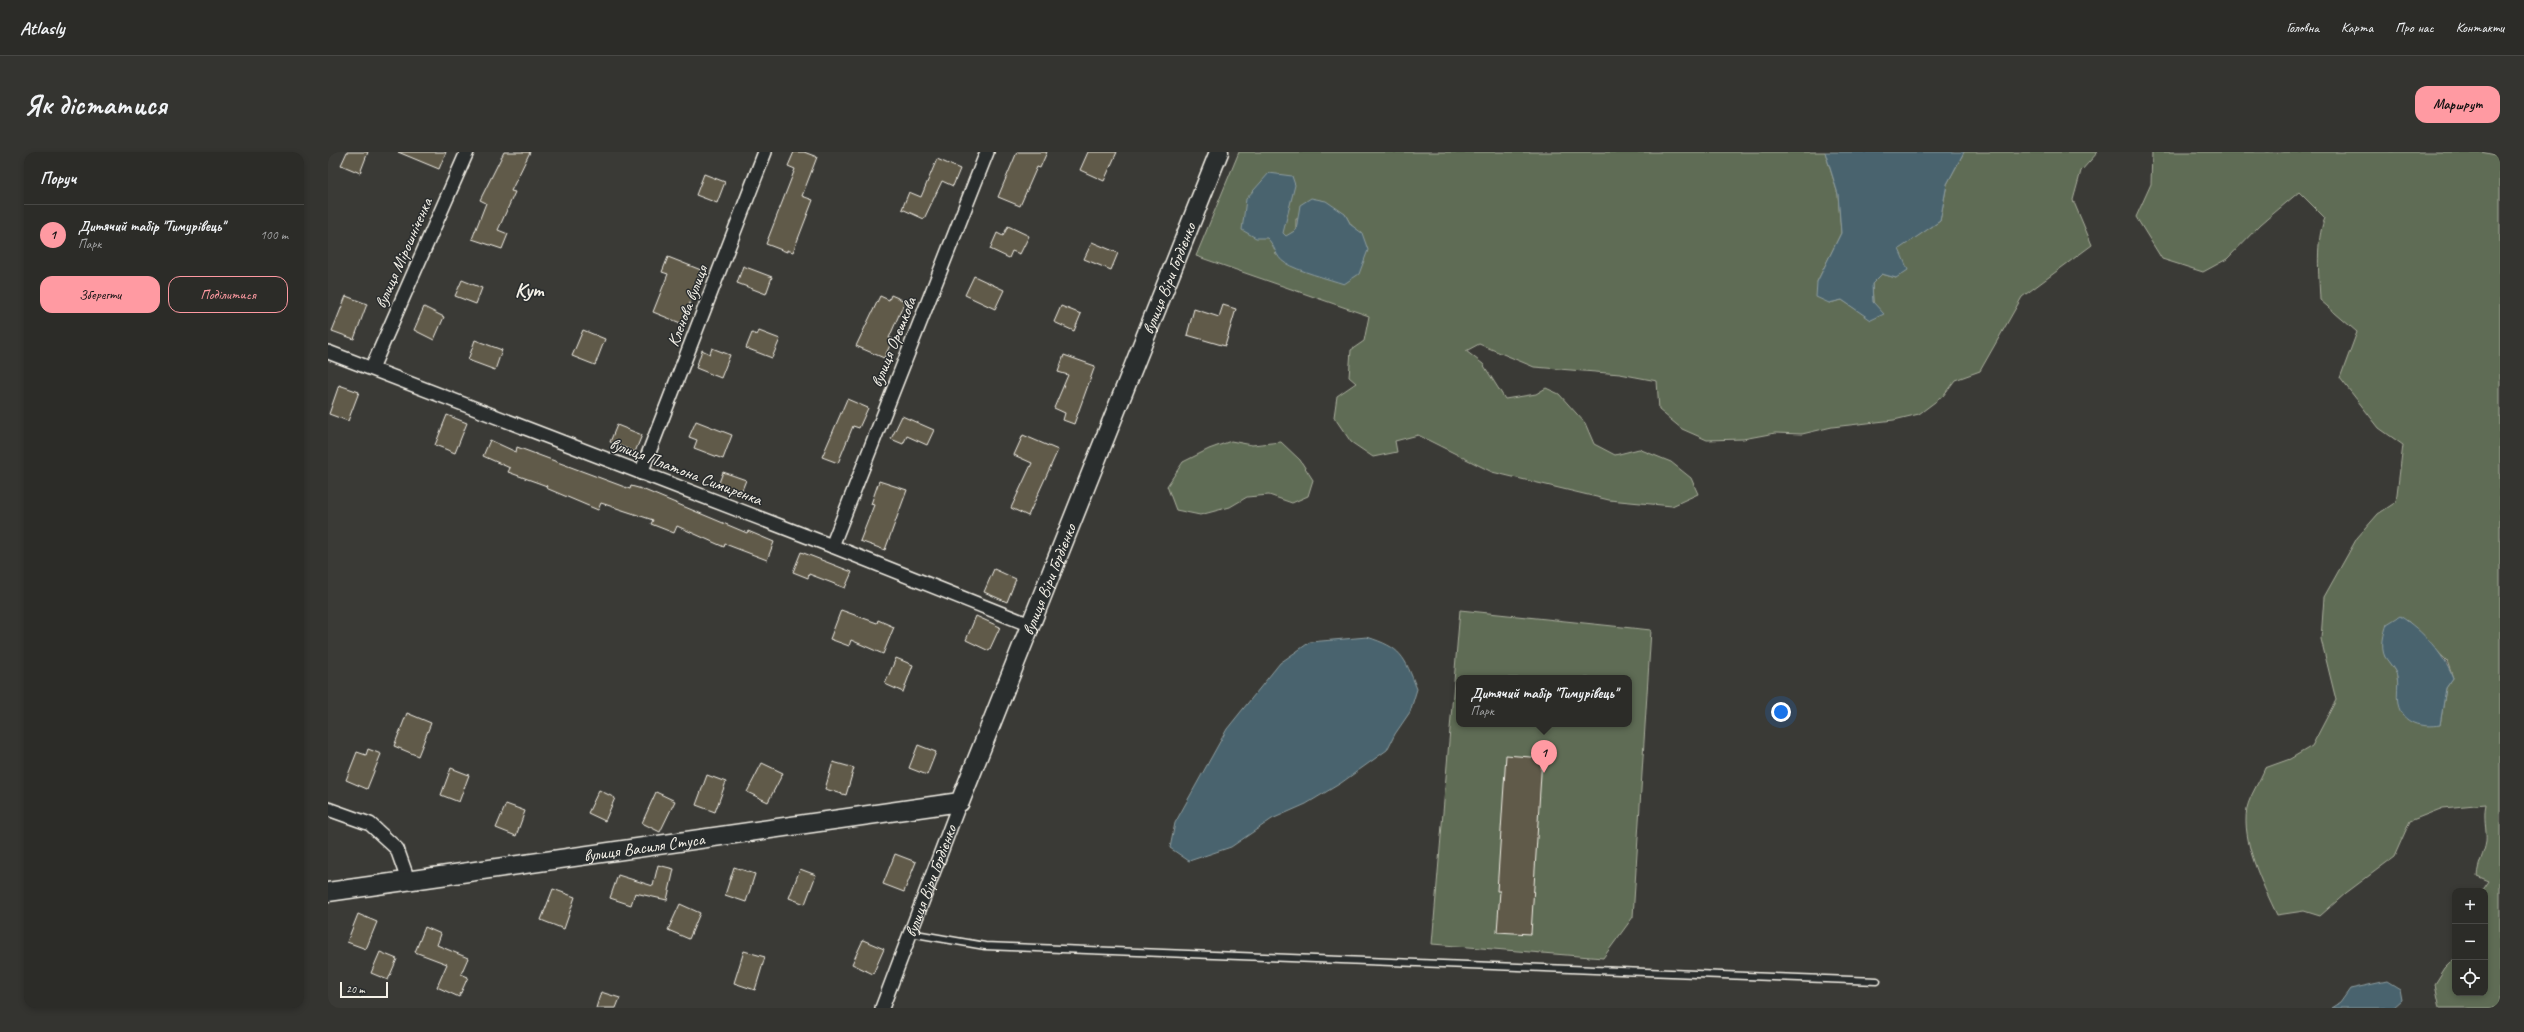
<!DOCTYPE html>
<html lang="uk">
<meta charset="utf-8">
<style>
body{margin:0;font-family:Caveat,sans-serif;background:#343430;color:#f1f3f6}
.controls{position:absolute;right:12px;bottom:12px;display:grid;overflow:hidden;border-radius:8px;box-shadow:0 2px 6px #0003}
.controls button{width:36px;height:36px;display:grid;place-items:center;padding:0;border:0;border-bottom:1px solid #484845;background:#2c2c28;color:#f1f3f6;font:20px sans-serif}
.scale{position:absolute;left:12px;bottom:10px;width:48px;box-sizing:border-box;padding-left:4px;border:2px solid #f4f1e8;border-top:0;font-size:11px;line-height:14px;white-space:nowrap;color:#f4f1e8;-webkit-text-stroke:3px #2a2d2e;paint-order:stroke}
.you{position:absolute;left:1453px;top:560px;width:14px;height:14px;margin:-10px;border:3px solid #fff;border-radius:50%;background:#1a73e8;box-shadow:0 0 0 6px #1a73e833}
.badge{display:grid;place-items:center;width:26px;height:26px;border-radius:50%;background:#ff9aa2;color:#111;font-size:13px;font-weight:700}
.pin{position:absolute;translate:-50% -33px;filter:drop-shadow(0 1px 2px #0008)}
.pin::after{content:'';position:absolute;top:21px;width:14px;height:12px;background:inherit;clip-path:polygon(0 0,100% 0,50% 100%)}
.popup{position:absolute;left:1128px;top:523px;width:176px;height:52px;box-sizing:border-box;display:grid;place-content:center;border-radius:8px;background:#2c2c28;filter:drop-shadow(0 1px 3px #0005);font-size:13px;white-space:nowrap;color:#a6a7a8}
.popup b{font-size:15px;color:#f1f3f6}
.popup::after{content:'';position:absolute;left:50%;top:100%;margin-left:-8px;border:8px solid transparent;border-top-color:#2c2c28}
.list{margin:0;padding:0;list-style:none}
h2{display:flex;justify-content:space-between;align-items:center;height:52px;margin:0;padding:0 16px;font-size:17px}
h2 small{font-size:13px;font-weight:400;color:#a6a7a8}
.list li{display:grid;grid-template-columns:26px 1fr auto;gap:12px;align-items:center;box-sizing:border-box;height:60px;padding:0 16px;border-top:1px solid #484845}
.list b{display:block;font-size:15px;white-space:nowrap}
.list p{margin:0;font-size:13px;white-space:nowrap;color:#a6a7a8}
.list em{font-size:13px;font-style:normal;color:#a6a7a8}
.actions{display:flex;gap:8px;padding:12px 16px}
.actions a{flex:1;padding:9px 0;border:1px solid #ff9aa2;border-radius:12px;text-align:center;font-size:14px;color:#ff9aa2}
.actions .main{background:#ff9aa2;color:#111}
.icon{flex:none;width:22px;height:22px;fill:none;stroke:currentColor;stroke-width:2;stroke-linecap:round;stroke-linejoin:round}
.map{position:relative;flex:none;width:2172px;height:856px;overflow:hidden;border-radius:12px}
header{display:flex;align-items:center;gap:24px;box-sizing:border-box;height:56px;padding:0 20px;background:#2c2c28;border-bottom:1px solid #484845}
header strong{font-size:19px}
nav{display:flex;gap:22px;margin-inline-start:auto;font-size:14px}
.intro{display:flex;align-items:center;justify-content:space-between;box-sizing:border-box;height:96px;padding:0 24px}
h1{margin:0;font-size:28px}
.button{padding:10px 18px;border-radius:12px;background:#ff9aa2;color:#111;font-size:14px;font-weight:700}
main{display:flex;gap:24px;padding:0 24px}
aside{flex:1;background:#2c2c28;border-radius:12px;box-shadow:0 2px 6px #0003}
.map>svg:first-child{display:block}
</style>
<header>
<strong>Atlasly</strong>
<nav><a>Головна</a><a>Карта</a><a>Про нас</a><a>Контакти</a></nav>
</header>
<div class="intro"><h1>Як дістатися</h1><a class="button">Маршрут</a></div>
<main>
<aside>
<h2>Поруч<small></small></h2>
<ul class="list">
<li><span class="badge">1</span><div><b>Дитячий табір &quot;Тимурівець&quot;</b><p>Парк</p></div><em>100 m</em></li>
</ul>
<div class="actions"><a class="main">Зберегти</a><a>Поділитися</a></div>
</aside>
<div class="map">
<svg width="2172" height="856" viewBox="0 0 2172 856">
<rect width="100%" height="100%" fill="#3a3a36"/>
<filter id="ink" filterUnits="userSpaceOnUse"><feTurbulence type="fractalNoise" baseFrequency=".025" numOctaves="2"/><feDisplacementMap in="SourceGraphic" scale="8" xChannelSelector="R" yChannelSelector="G"/><feConvolveMatrix kernelMatrix="1 2 1 2 8 2 1 2 1" color-interpolation-filters="sRGB"/></filter>
<g filter="url(#ink)">
<path fill="#5f6c54" stroke="#aaae9e" fill-rule="evenodd" d="M911,0h586l13,42 3,39 -24,49 12,21 13,-3 29,19 2,-17 -1,-18 10,-10 14,4 2,-29 42,-28 7,-37 17,-32h134l-17,19 -8,29 19,45 -70,52 -42,74 -25,9 -12,16 -24,18 -25,6 -62,7 -30,7 -27,-1 -32,6 -36,1 -25,-11 -23,-19 -2,-29 -37,-7 -86,-7 -55,-23 -13,7 17,13 22,35 31,-5 10,-6 13,6 26,29 9,21 21,11 24,-6 32,13 20,16 7,16 -26,12 -63,-6 -117,-28 -74,-37 -23,6 2,11 -24,5 -22,-15 -17,-25 3,-21 19,-13 -7,-6 2,-27 13,-9 5,-25 -173,-60zM959,59l-5,22 4,4 10,-7v-11l49,-5 6,11 11,9 -86,20 -2,-10 -7,-6z
M1824,0h329l19,4v852h-60l-5,-24 10,-16 10,-10v35h30v-102h-3l7,-10 -12,-5c1,-13 7,-22 9,-34 1,-13 -3,-24 0,-38l-43,4 -33,13 -16,36 -48,36 -26,23 -16,-5 -27,4c-14,-30 -36,-73 -30,-107 3,-13 13,-27 18,-40l25,-9 22,-13 24,-46 -15,-61 3,-42 33,-59 21,-24 18,-12 7,-57 -24,-17 -39,-50 17,-46 -37,-32c-1,-26 -5,-58 5,-82l-26,-26 -38,32 -34,35 -24,13 -41,-13 -26,-42 15,-33zM2080,469l39,40 6,17 -7,10 -6,37 -42,-38 -1,-13 -12,-18z
M903,289l21,4 29,-3 19,18 13,20 -5,16 -16,7 -23,-8 -22,2 -17,10 -30,8 -24,-5 -9,-24 16,-24 26,-13z
M1132,458l191,20 -18,287 -30,41 -171,-14zM1131,526h170v46h-170z"/>
<path fill="#49646e" stroke="#8d9c9f" d="M1497,0h139l-17,32 -7,37 -41,28 9,21 -12,8 -14,-4 -10,10 1,18 11,12 -13,6 -29,-20 -13,3 -13,-6 1,-15 24,-49 -3,-39z
M941,21l23,3 3,9 -12,48 3,3 10,-6 4,-25 11,-7 15,3 19,13 6,11 11,8 6,17 -9,24 -15,10c-15,-5 -46,-13 -59,-21 -10,-6 -10,-18 -18,-25h-11l-14,-8 4,-31z
M2072,464c22,14 44,38 53,62l-7,10 -6,37c-18,3 -38,-1 -42,-21 -2,-10 1,-19 -1,-28 -2,-7 -8,-13 -12,-19 -5,-10 -1,-24 2,-33z
M1039,485c35,11 37,19 50,52l-7,23 -15,22 -8,16 -46,33 -35,21 -34,15 -41,28 -42,14 -19,-13 5,-25 52,-94 53,-66 30,-21z
M2059,829l13,8 2,11 -9,8h-61l8,-5 10,-14z"/>
<path fill="#615a4a" stroke="#f4f1e8" d="M19,0h21l-8,21 -19,-8z
M70,0h48l-7,17z
M176,0h26l-19,39 4,1 -17,38 10,4 -6,15 -30,-10 14,-36 -6,-3z
M466,0h10l13,5 -15,39 11,4 -20,52 -6,-2v2l-21,-8 29,-75 -7,-3z
M689,0h30l-7,16 -3,-1 -17,39 -22,-9z
M760,0h29l-13,29 -24,-11z
M609,7l23,10 -7,17 -11,-5 -18,38 -22,-10 7,-17 12,5z
M376,22l21,8 -8,21 -21,-8z
M680,74l21,10 -9,18 -8,-3 -3,7 -19,-9 7,-16 6,3z
M764,90l26,11 -7,17 -27,-11z
M340,105l33,13 -18,54 -30,-12 15,-38 -6,-2z
M415,114l29,11 -6,17 -29,-11z
M646,124l30,14 -9,19 -30,-14z
M134,128l20,8 -6,16 -21,-8z
M563,143l14,6 -16,37 4,1 -9,19 -28,-12 24,-50 9,4z
M18,144l21,8 -13,35 -22,-8z
M895,153l13,4 -11,37 -38,-11 7,-26 25,8z
M733,154l20,8 -7,17 -20,-9z
M96,155l20,10 -10,23 -20,-10z
M255,178l22,9 -10,26 -23,-9z
M431,179l21,8 -8,19 -26,-10 6,-15 5,2z
M147,188l27,10 -7,20 -27,-10z
M384,196l18,7 -9,23 -25,-10 6,-18 8,4z
M736,203l31,11 -21,58 -11,-4 2,-7 -11,-5 14,-33 -10,-3z
M11,233l20,7 -11,29 -19,-7z
M519,247l21,9 -9,20 -6,-2 -15,37 -16,-6z
M119,263l20,8 -12,30 -20,-8z
M574,264l32,14 -7,15 -20,-9 -4,8 -12,-5z
M368,269l36,14 -9,24 -29,-11 3,-8 -8,-3z
M289,273l25,10 -7,17 -25,-10z
M695,283l35,15 -30,66 -17,-8 21,-45 -18,-8z
M162,288l26,12 1,-5 113,42 1,-3 11,3 105,44 1,-2 26,11 -7,18 -42,-16 -1,3 -47,-21 -3,7 -23,-9 2,-4 -52,-17 -3,7 -52,-22 1,-2 -39,-14 2,-4 -27,-12z
M395,320l23,8 -6,15 -23,-7z
M551,329l28,9 -22,60 -25,-9 14,-36 -3,-1z
M473,400l51,20 -7,16 -36,-14 -1,4 -15,-6z
M666,417l22,10 -9,23 -23,-10z
M513,458l36,13 1,-3 16,7 -11,27 -32,-14 -2,6 -19,-7z
M648,464l24,11 -11,24 -23,-11z
M568,506l17,7 -10,27 -18,-8z
M79,561l24,10 -13,33 -24,-10z
M590,593l18,7 -9,23 -18,-7z
M40,597l13,5 -14,35 -21,-9 11,-28 9,3z
M1178,603l36,3 -11,176 -34,-2 3,-41h-3z
M505,610l21,6 -8,27 -21,-6z
M434,611l21,10 -15,29 -21,-10z
M123,616l18,7 -10,27 -18,-7z
M379,623l19,7 -11,30 -19,-7z
M271,638l16,8 -10,23 -17,-8z
M328,640l19,9 -15,31 -18,-9z
M178,652l19,7 -9,25 -20,-8z
M567,702l21,8 -12,30 -21,-8z
M330,713l16,4 -7,31 -32,-7 -4,12 -21,-7 8,-23 35,11z
M406,715l21,7 -9,28 -21,-7z
M472,717l16,6 -11,29 -16,-6z
M225,737l22,8 -11,32 -23,-9z
M352,752l20,9 -11,26 -21,-9z
M30,762l19,8 -11,27 -19,-7z
M97,775l16,7 -4,11 31,13 -7,16 7,3 -9,20 -22,-10 10,-23 -32,-12z
M535,788l21,9 -11,25 -21,-10z
M416,799l21,6 -10,33 -21,-7z
M52,800l17,7 -9,21 -17,-7z
M273,840l19,6 -4,10h-20z"/>
<g fill="none" stroke-linecap="round" stroke-linejoin="round">
<g stroke="#f4f1e8" stroke-width="9">
<path id="lane" d="M582,781l75,13 892,35"/>
</g>
<g stroke="#f4f1e8" stroke-width="16">
<g id="street">
<path d="M0,200l504,194 198,79"/>
<path d="M44,216l95,-216"/>
<path d="M313,321l124,-321"/>
<path d="M504,394l155,-394"/>
<path d="M0,657l42,15 27,25 11,31"/>
<path id="s1" d="M554,856l78,-206"/>
</g>
</g>
<g stroke="#f4f1e8" stroke-width="21">
<g id="secondary">
<path id="s2" d="M0,740l632,-90 259,-650"/>
</g>
</g>
<use href="#lane" stroke="#2a2d2e" stroke-width="6"/>
<use href="#street" stroke="#2a2d2e" stroke-width="13"/>
<use href="#secondary" stroke="#2a2d2e" stroke-width="18"/>
</g>
</g>
<g text-anchor="middle" stroke-width="3" stroke-linejoin="round" paint-order="stroke">
<g font-size="17" fill="#f4f1e8" stroke="#2a2d2e">
<text transform="translate(75 101) rotate(-66)" y="6">вулиця Мірошніченка</text>
<text dy="6" stroke="none"><textPath href="#s2" startOffset="1202">вулиця Віри Гордієнко</textPath></text>
<text transform="translate(359 154) rotate(-69)" y="6">Кленова вулиця</text>
<text transform="translate(565 190) rotate(-68)" y="6">вулиця Орєшкова</text>
<text transform="translate(358 319) rotate(21)" y="6">вулиця Платона Симиренка</text>
<text dy="6" stroke="none"><textPath href="#s2" startOffset="878">вулиця Віри Гордієнко</textPath></text>
<text dy="6" stroke="none"><textPath href="#s2" startOffset="319">вулиця Василя Стуса</textPath></text>
<text dy="6" stroke="none"><textPath href="#s1" startOffset="136">вулиця Віри Гордієнко</textPath></text>
</g>
<g font-size="21" font-weight="bold" fill="#f4f1e8" stroke="#2a2d2e">
<text x="201" y="145">Кут</text>
</g>
</g>
</svg>
<div class="controls">
<button>+</button>
<button>−</button>
<button><svg class="icon" aria-label="locate" viewBox="0 0 24 24"><circle cx="12" cy="12" r="6"/><path d="M12 2v4M12 18v4M2 12h4M18 12h4"/></svg></button>
</div>
<div class="scale">20 m</div>
<div class="you"></div>
<div class="pin badge" style="left:1216px;top:621px">1</div>
<div class="popup"><b>Дитячий табір &quot;Тимурівець&quot;</b>Парк</div>
</div>
</main>
